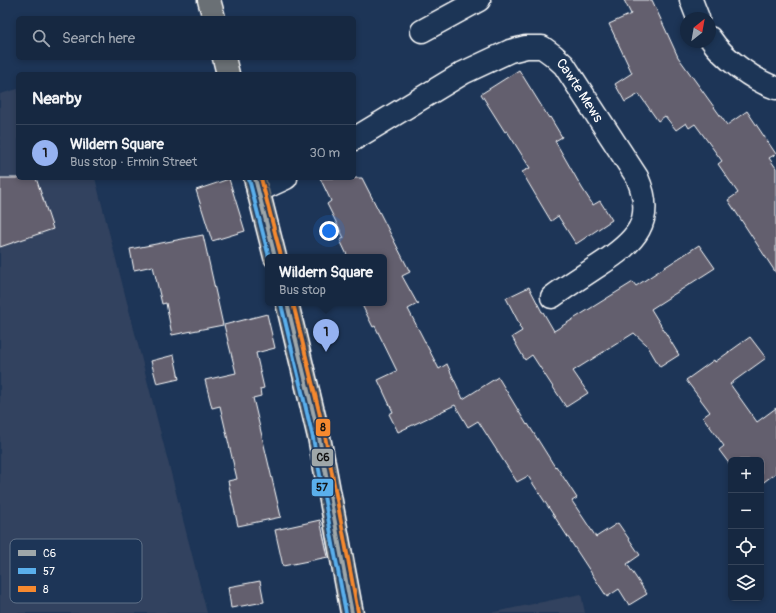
<!DOCTYPE html>
<meta charset="utf-8">
<style>
body{margin:0;font-family:Pangolin,sans-serif;background:#1f3048;color:#f1f3f6}
.controls{position:absolute;right:12px;bottom:12px;display:grid;overflow:hidden;border-radius:6px;box-shadow:0 2px 6px #0003}
.controls button{width:36px;height:36px;display:grid;place-items:center;padding:0;border:0;border-bottom:1px solid #35445a;background:#162841;color:#f1f3f6;font:20px sans-serif}
.compass{position:absolute;left:680px;top:12px;width:36px;height:36px;border-radius:50%;background:#162841;box-shadow:0 2px 6px #0003;rotate:31deg}
.you{position:absolute;left:329px;top:231px;width:14px;height:14px;margin:-10px;border:3px solid #fff;border-radius:50%;background:#1a73e8;box-shadow:0 0 0 6px #1a73e833}
.badge{display:grid;place-items:center;width:26px;height:26px;border-radius:50%;background:#95b2f1;color:#111;font-size:13px;font-weight:700}
.pin{position:absolute;translate:-50% -33px;filter:drop-shadow(0 1px 2px #0008)}
.pin::after{content:'';position:absolute;top:21px;width:14px;height:12px;background:inherit;clip-path:polygon(0 0,100% 0,50% 100%)}
.popup{position:absolute;left:265px;top:254px;width:122px;height:52px;box-sizing:border-box;display:grid;place-content:center;border-radius:6px;background:#162841;filter:drop-shadow(0 1px 3px #0005);font-size:13px;white-space:nowrap;color:#9ea6b1}
.popup b{font-size:15px;color:#f1f3f6}
.popup::after{content:'';position:absolute;left:50%;top:100%;margin-left:-8px;border:8px solid transparent;border-top-color:#162841}
.list{margin:0;padding:0;list-style:none}
h2{display:flex;justify-content:space-between;align-items:center;height:52px;margin:0;padding:0 16px;font-size:17px}
h2 small{font-size:13px;font-weight:400;color:#9ea6b1}
.list li{display:grid;grid-template-columns:26px 1fr auto;gap:12px;align-items:center;box-sizing:border-box;height:56px;padding:0 16px;border-top:1px solid #35445a}
.list b{display:block;font-size:15px;white-space:nowrap}
.list p{margin:0;font-size:13px;white-space:nowrap;color:#9ea6b1}
.list em{font-size:13px;font-style:normal;color:#9ea6b1}
.icon{flex:none;width:22px;height:22px;fill:none;stroke:currentColor;stroke-width:2;stroke-linecap:round;stroke-linejoin:round}
.map{position:relative;flex:none;width:776px;height:613px;overflow:hidden}
.search{position:absolute;background:#162841;box-shadow:0 2px 6px #0003;left:16px;top:16px;width:340px;height:44px;display:flex;align-items:center;gap:10px;box-sizing:border-box;padding:0 14px;border-radius:6px;color:#9ea6b1;font-size:15px}
.panel{position:absolute;background:#162841;box-shadow:0 2px 6px #0003;left:16px;top:72px;width:340px;height:108px;border-radius:6px}
.map>svg:first-child{display:block}
</style>
<div class="map">
<svg width="776" height="613" viewBox="0 0 776 613">
<rect width="100%" height="100%" fill="#1d3557"/>
<filter id="ink" filterUnits="userSpaceOnUse"><feTurbulence type="fractalNoise" baseFrequency=".025" numOctaves="2"/><feDisplacementMap in="SourceGraphic" scale="8" xChannelSelector="R" yChannelSelector="G"/><feConvolveMatrix kernelMatrix="1 2 1 2 8 2 1 2 1" color-interpolation-filters="sRGB"/></filter>
<g filter="url(#ink)">
<path fill="#32425e" d="M18,89v89h77l112,435h-207v-519z
M581,594l4,19h-95z"/>
<path fill="#635f6e" stroke="#fff" d="M624,0h28l26,57 49,68 20,-14 29,43 -7,4 7,10v105l-48,-73 10,-7 -20,-29 4,-3 -27,-37 -6,4 -3,-5 -10,7 -11,-14 -7,5 -19,-27 -14,8 -10,-18 17,-11 -23,-49 22,-10z
M519,70l30,48 1,-1 12,20 -7,4 27,47 11,17 7,-4 12,19 -36,24 -18,-28 -7,5 -9,-15 -20,-34 8,-4 -23,-37 -2,1 -24,-38z
M0,178h36l17,51 -53,18z
M320,178h42l48,94 -8,4 15,27h2l-11,6 31,60 8,-5 16,35 35,-22 29,48 1,-1 27,43 1,-1 21,32 -5,3 24,36 22,-14 22,32 -13,9 20,30 -18,11 -10,-16 -12,8 -79,-121 -11,6 -39,-61 -10,6 -13,-22 -57,27 -9,-18 4,-2 -15,-32 19,-9 -22,-45 -2,1 -12,-24h23v-46h-36l-8,-17 4,-2 -17,-34 4,-3z
M229,179l16,52 -33,10 -16,-51z
M203,235l20,90 -51,10 -6,-32 -4,1 -9,-38 -19,4 -4,-21z
M699,245l16,23 -64,41 28,46 -19,12 -13,-22 -13,-12 -61,38 15,22 -22,14 -34,-52 -7,5 -13,-23 10,-6 -3,-5 1,-1 -14,-27 23,-11 13,25h1l11,19 79,-49 3,4z
M267,314l8,34 -19,5 8,35 -4,1 1,7 -8,2 28,119 -43,9 -10,-45 9,-2 -17,-73 -8,2 -7,-28 31,-7 -12,-48z
M750,337l16,21 -36,26 27,38 19,-14v65l-15,11v-24h-30v6l-12,-16 5,-4 -21,-29 7,-5 -24,-32 28,-20 1,2z
M174,355l5,24 -22,5 -6,-23z
M320,520l8,37 -45,9 -8,-36z
M260,581l4,21 -33,6 -3,-21z"/>
<g fill="none" stroke-linecap="round" stroke-linejoin="round">
<g stroke="#fff" stroke-width="25">
<g id="minor">
<path d="M691,0l7,18"/>
<path d="M422,31l57,-31"/>
<path d="M710,38c14,21 43,42 66,50"/>
<path id="s1" d="M354,139l109,-66 47,-22 16,-4h16l11,8 11,10 73,112c20,45 -2,65 -39,89 -15,10 -31,20 -46,31"/>
<path d="M258,191l28,-13"/>
</g>
</g>
<g stroke="#fff" stroke-width="25">
<path id="major" d="M209,0l5,18
M224,58l4,16
M255,178l20,79
M287,303l32,134 33,176"/>
</g>
<use href="#minor" stroke="#1d3557" stroke-width="22"/>
<use href="#major" stroke="#6a7074" stroke-width="22"/>
<g stroke="#1d3557" stroke-width="7">
<path id="bus-1" d="M255,178l20,79
M287,303l32,134 33,176"/>
</g>
<g stroke="#1d3557" stroke-width="7">
<path id="bus-2" d="M249,179l20,78
M281,304l32,134 33,175"/>
</g>
<g stroke="#1d3557" stroke-width="7">
<path id="bus-3" d="M261,178l20,78
M293,303l32,133 33,176"/>
</g>
<use href="#bus-1" stroke="#9fa7a9" stroke-width="4"/>
<use href="#bus-2" stroke="#5aafec" stroke-width="4"/>
<use href="#bus-3" stroke="#f6892f" stroke-width="4"/>
</g>
</g>
<g text-anchor="middle" stroke-width="4" stroke-linejoin="round" paint-order="stroke">
<g font-size="14" fill="#fff" stroke="#1d3557">
<text dy="5" stroke="none"><textPath href="#s1" startOffset="270">Cawte Mews</textPath></text>
</g>
</g>
<rect x="10" y="539" width="132" height="64" rx="6" fill="#1d3557" stroke="#617289" stroke-width="1"/>
<rect x="18" y="550" width="18" height="6" fill="#9fa7a9"/>
<rect x="18" y="568" width="18" height="6" fill="#5aafec"/>
<rect x="18" y="586" width="18" height="6" fill="#f6892f"/>
<g font-size="11" fill="#fff">
<text x="43" y="557">C6</text>
<text x="43" y="575">57</text>
<text x="43" y="593">8</text>
</g>
<g stroke="#1d3557" stroke-width="1.5">
<rect x="315" y="418" width="16" height="19" rx="4" fill="#f6892f"/>
<rect x="311" y="448" width="23" height="19" rx="4" fill="#9fa7a9"/>
<rect x="311" y="478" width="23" height="19" rx="4" fill="#5aafec"/>
</g>
<g font-size="11" text-anchor="middle" font-weight="bold" fill="#111">
<text x="323" y="431">8</text>
<text x="323" y="461">C6</text>
<text x="322" y="491">57</text>
</g>
</svg>
<div class="controls">
<button>+</button>
<button>−</button>
<button><svg class="icon" aria-label="locate" viewBox="0 0 24 24"><circle cx="12" cy="12" r="6"/><path d="M12 2v4M12 18v4M2 12h4M18 12h4"/></svg></button>
<button><svg class="icon" aria-label="layers" viewBox="0 0 24 24"><path d="M12 4l9 5-9 5-9-5zM3 14l9 5 9-5"/></svg></button>
</div>
<svg class="compass" viewBox="-18 -18 36 36"><path d="M0-13l5 13h-10z" fill="#e53935"/><path d="M0 13l5-13h-10z" fill="#9ea6b1"/></svg>
<div class="you"></div>
<div class="pin badge" style="left:326px;top:352px">1</div>
<div class="popup"><b>Wildern Square</b>Bus stop</div>
<div class="search"><svg class="icon" aria-label="search" viewBox="0 0 24 24"><circle cx="10" cy="10" r="6"/><path d="M15 15l6 6"/></svg>Search here</div>
<section class="panel">
<h2>Nearby<small></small></h2>
<ul class="list">
<li><span class="badge">1</span><div><b>Wildern Square</b><p>Bus stop · Ermin Street</p></div><em>30 m</em></li>
</ul>
</section>
</div>
